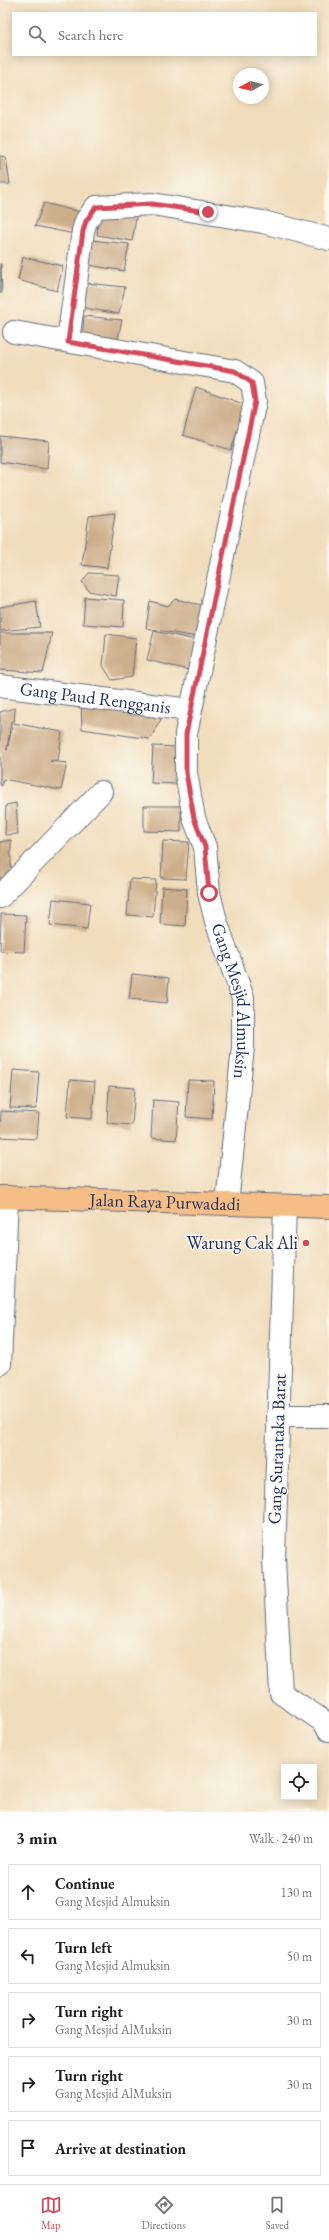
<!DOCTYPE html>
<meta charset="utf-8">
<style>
body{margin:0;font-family:"EB Garamond",serif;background:#f6f6f6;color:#202124}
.controls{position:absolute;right:12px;bottom:12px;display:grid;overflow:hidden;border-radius:0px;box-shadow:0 2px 10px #0003}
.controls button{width:36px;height:36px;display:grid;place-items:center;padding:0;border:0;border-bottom:1px solid #e0e0e0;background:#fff;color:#202124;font:20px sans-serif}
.compass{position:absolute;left:233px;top:68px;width:36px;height:36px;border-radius:50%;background:#fff;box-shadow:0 2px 10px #0003;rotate:262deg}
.stop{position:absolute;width:12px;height:12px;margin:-9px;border:3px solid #d1495b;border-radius:50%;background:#fff}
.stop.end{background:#d1495b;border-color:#fff;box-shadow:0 1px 4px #0008}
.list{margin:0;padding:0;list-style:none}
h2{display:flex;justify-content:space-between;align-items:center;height:52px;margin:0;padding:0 16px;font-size:17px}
h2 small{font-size:13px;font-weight:400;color:#757577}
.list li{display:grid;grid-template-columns:26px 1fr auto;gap:12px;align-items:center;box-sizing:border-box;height:56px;margin:0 8px 8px;padding:0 8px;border:1px solid #e0e0e0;border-radius:0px}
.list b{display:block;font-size:15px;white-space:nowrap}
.list p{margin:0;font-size:13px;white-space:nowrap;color:#757577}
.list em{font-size:13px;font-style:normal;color:#757577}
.icon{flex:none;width:22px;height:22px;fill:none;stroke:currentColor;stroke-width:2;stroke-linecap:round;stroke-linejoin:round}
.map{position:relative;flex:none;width:329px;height:1812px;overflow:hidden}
.search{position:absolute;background:#fff;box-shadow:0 2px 10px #0003;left:12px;right:12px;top:12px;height:44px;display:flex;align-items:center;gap:10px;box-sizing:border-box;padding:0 14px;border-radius:0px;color:#757577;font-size:15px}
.sheet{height:372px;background:#fff}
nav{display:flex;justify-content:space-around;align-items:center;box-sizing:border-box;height:56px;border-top:1px solid #e0e0e0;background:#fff;font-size:11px;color:#757577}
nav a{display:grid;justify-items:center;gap:2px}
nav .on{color:#d1495b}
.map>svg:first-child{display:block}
</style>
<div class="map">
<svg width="329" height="1812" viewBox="0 0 329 1812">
<rect width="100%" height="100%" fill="#fbf7ec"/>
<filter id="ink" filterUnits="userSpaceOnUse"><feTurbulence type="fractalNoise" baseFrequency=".025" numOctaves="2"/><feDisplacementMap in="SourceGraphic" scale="8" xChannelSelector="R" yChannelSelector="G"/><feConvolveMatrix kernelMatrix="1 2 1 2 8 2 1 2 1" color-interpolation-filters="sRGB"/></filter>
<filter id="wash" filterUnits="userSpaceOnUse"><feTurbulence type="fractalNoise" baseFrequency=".012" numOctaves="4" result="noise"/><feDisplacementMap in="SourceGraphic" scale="16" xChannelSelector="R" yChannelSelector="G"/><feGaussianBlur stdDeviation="0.9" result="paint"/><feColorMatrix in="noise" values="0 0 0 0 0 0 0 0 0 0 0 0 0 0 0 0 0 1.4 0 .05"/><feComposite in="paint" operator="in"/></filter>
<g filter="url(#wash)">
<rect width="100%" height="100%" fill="#f1ddbc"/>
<g id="blocks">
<path fill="#cdae8a" d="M0,156l6,1 4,27h-10z
M44,203l36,9 -5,22 -40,-8z
M99,210l38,3 -5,28 -35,-6z
M91,240l38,4 -5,27 -35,-6z
M23,257l40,9 -6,25 -39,-11z
M0,264h1l1,29h-2z
M86,283l39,4 -6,27 -34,-6z
M84,316l38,4 -6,27 -34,-6z
M196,387l50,18 -15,45 -48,-15z
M0,436l49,5 -2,28 -47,-7z
M115,513l-8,55 -25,-3 7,-49z
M89,573l30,2 -3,21 -27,-5 -7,-9z
M85,597l39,3 -1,27 -40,-3z
M175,599l35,8 -8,31 -56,-10 4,-27 18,5z
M36,601l4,26 -40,4v-24z
M154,631l47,10 -8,30 -46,-11z
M0,633h52l-9,40 -43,-3z
M106,634l30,4 -4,39 -20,3 -9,-14z
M81,700l84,12 -15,27 -68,-10z
M15,708l-1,14 -3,-1 -4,29 6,-27 49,9 -4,29h-8l17,2 -6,27 -58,-11 -1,7 -2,-1v-73z
M153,746l26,1 -3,37 -25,-1z
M16,803l2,31 -13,1 1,-30z
M144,806h37v26l-37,-1z
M11,840v42h-11v-40z
M163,841l26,1 -3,37 -25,-1z
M130,879l26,1 -3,37 -26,-2z
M162,887l25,2 -2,37 -25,-2z
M53,899l37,4 -3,26 -37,-4z
M1,914l25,1 -2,37 -24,-1z
M132,974l37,4 -2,25 -38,-4z
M13,1070l26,2 -3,37 -26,-1z
M70,1080l25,2 -3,37 -25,-2z
M188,1080l26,1 -2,38 -26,-2z
M109,1086l26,2 -3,37 -25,-2z
M153,1100l26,2 -3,38 -25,-2z
M1,1111l38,2 -2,26 -37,-2z"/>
</g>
</g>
<g filter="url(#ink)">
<use href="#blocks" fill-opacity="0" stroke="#666c7f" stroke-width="1"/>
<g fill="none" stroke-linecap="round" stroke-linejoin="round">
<g stroke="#666c7f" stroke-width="24">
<g id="minor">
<path id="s1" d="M14,332l221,39 17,12 3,18 -69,333v39l8,45 11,29 4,46 7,28 27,77v49l-16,157"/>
<path d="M68,341l15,-110 3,-10 10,-14 56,-3 111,18 66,17"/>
<path id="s2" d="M0,686l190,24"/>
<path d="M0,897l101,-105"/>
<path d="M285,1206l-11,353 7,134 42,28 6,9"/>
<path d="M0,1364l7,-167"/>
<path d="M278,1416h51"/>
</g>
</g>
<g stroke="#666c7f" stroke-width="24">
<g id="primary">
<path id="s3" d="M0,1197l329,10"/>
</g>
</g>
<use href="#minor" stroke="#fff" stroke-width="22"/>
<use href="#primary" stroke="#f6be87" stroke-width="22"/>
</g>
</g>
<g fill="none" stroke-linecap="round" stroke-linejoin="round" filter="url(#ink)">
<path stroke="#d1495b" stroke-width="5" d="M208,212l-56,-8 -56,3 -10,14 -3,10 -15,111 167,29 17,12 3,18 -69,333v39l8,45 11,29 4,46"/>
</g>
<circle fill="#d1495b" stroke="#fbf7ec" stroke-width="1.5" cx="306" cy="1243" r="4"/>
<g text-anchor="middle" stroke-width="3" stroke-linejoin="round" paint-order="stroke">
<g font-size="18" fill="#1b2f5e" stroke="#fbf7ec">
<text dy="6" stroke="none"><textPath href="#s2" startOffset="96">Gang Paud Rengganis</textPath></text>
<text dy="6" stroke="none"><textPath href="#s1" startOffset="877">Gang Mesjid Almuksin</textPath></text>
<text dy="6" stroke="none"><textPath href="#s3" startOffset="165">Jalan Raya Purwadadi</textPath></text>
<text transform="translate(277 1449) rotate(-88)" y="6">Gang Surantaka Barat</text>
</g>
<g font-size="18" fill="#1b2f5e" stroke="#fbf7ec" text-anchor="end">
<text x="298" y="1249">Warung Cak Ali</text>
</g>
</g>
</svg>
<div class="controls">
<button><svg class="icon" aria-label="locate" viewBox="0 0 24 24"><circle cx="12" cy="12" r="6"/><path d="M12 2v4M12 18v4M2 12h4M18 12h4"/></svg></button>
</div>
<svg class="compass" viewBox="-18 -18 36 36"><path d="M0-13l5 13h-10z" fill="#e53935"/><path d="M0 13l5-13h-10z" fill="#757577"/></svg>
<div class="stop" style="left:209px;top:893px"></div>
<div class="stop end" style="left:208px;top:212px"></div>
<div class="search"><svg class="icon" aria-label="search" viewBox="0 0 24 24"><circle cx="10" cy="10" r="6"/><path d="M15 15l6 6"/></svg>Search here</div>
</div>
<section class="sheet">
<h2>3 min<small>Walk · 240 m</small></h2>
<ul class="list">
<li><svg class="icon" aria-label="ahead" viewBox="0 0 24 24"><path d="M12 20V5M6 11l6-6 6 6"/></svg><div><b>Continue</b><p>Gang Mesjid Almuksin</p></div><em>130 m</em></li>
<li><svg class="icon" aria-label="left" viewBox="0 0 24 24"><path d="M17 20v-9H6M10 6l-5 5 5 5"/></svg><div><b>Turn left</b><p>Gang Mesjid Almuksin</p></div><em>50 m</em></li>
<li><svg class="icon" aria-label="right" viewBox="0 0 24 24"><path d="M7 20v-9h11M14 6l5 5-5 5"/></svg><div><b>Turn right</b><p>Gang Mesjid AlMuksin</p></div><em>30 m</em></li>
<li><svg class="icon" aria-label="right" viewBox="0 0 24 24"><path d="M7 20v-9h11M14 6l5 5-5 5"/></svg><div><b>Turn right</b><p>Gang Mesjid AlMuksin</p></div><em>30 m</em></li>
<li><svg class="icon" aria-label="arrive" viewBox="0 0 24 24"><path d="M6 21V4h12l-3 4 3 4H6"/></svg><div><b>Arrive at destination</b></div></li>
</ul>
</section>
<nav>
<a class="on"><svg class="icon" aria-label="map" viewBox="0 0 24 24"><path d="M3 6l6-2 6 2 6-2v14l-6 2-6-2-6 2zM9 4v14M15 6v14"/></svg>Map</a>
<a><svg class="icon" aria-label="directions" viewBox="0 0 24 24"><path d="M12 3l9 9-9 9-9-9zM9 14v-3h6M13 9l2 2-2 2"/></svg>Directions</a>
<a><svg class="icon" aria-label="saved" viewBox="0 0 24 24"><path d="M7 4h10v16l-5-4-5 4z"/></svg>Saved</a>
</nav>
